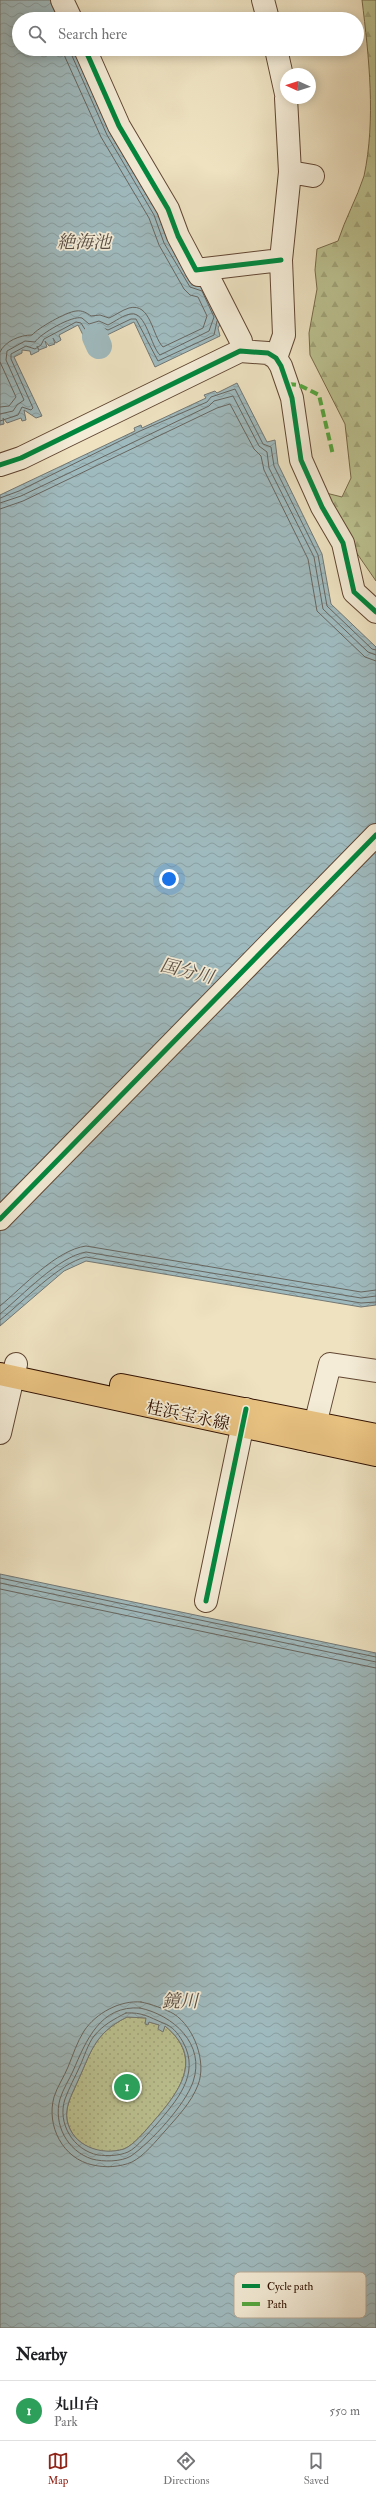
<!DOCTYPE html>
<meta charset="utf-8">
<style>
body{margin:0;font-family:"IM FELL Double Pica","Noto Serif JP",serif;background:#f2f2f2;color:#202124}
.compass{position:absolute;left:280px;top:68px;width:36px;height:36px;border-radius:50%;background:#fff;box-shadow:0 2px 10px #0003;rotate:273deg}
.you{position:absolute;left:169px;top:879px;width:14px;height:14px;margin:-10px;border:3px solid #fff;border-radius:50%;background:#1a73e8;box-shadow:0 0 0 6px #1a73e833}
.badge{display:grid;place-items:center;width:26px;height:26px;border-radius:50%;background:#8f2418;color:#fff;font-size:13px;font-weight:700}
.pin{position:absolute;translate:-50% -50%;border:2px solid #fff;box-shadow:0 1px 4px #0006}
.list{margin:0;padding:0;list-style:none}
h2{display:flex;justify-content:space-between;align-items:center;height:52px;margin:0;padding:0 16px;font-size:17px}
h2 small{font-size:13px;font-weight:400;color:#757577}
.list li{display:grid;grid-template-columns:26px 1fr auto;gap:12px;align-items:center;box-sizing:border-box;height:60px;padding:0 16px;border-top:1px solid #e0e0e0}
.list b{display:block;font-size:15px;white-space:nowrap}
.list p{margin:0;font-size:13px;white-space:nowrap;color:#757577}
.list em{font-size:13px;font-style:normal;color:#757577}
.icon{flex:none;width:22px;height:22px;fill:none;stroke:currentColor;stroke-width:2;stroke-linecap:round;stroke-linejoin:round}
.map{position:relative;flex:none;width:376px;height:2328px;overflow:hidden}
.search{position:absolute;background:#fff;box-shadow:0 2px 10px #0003;left:12px;right:12px;top:12px;height:44px;display:flex;align-items:center;gap:10px;box-sizing:border-box;padding:0 14px;border-radius:22px;color:#757577;font-size:15px}
.sheet{height:112px;background:#fff}
nav{display:flex;justify-content:space-around;align-items:center;box-sizing:border-box;height:56px;border-top:1px solid #e0e0e0;background:#fff;font-size:11px;color:#757577}
nav a{display:grid;justify-items:center;gap:2px}
nav .on{color:#8f2418}
.map>svg:first-child{display:block}
</style>
<div class="map">
<svg width="376" height="2328" viewBox="0 0 376 2328">
<defs>
<pattern id="forest-firs" width="22" height="20" patternUnits="userSpaceOnUse"><rect width="22" height="20" fill="#bcc291"/><path d="M5 1l3.5 6h-7zM16 11l3.5 6h-7z" fill="#a2a67b"/></pattern>
<pattern id="park-dots" width="8" height="8" patternUnits="userSpaceOnUse"><rect width="8" height="8" fill="#bcc291"/><path d="M2 2h.1M6 6h.1" fill="none" stroke="#a2a67b" stroke-width="1.8" stroke-linecap="round"/></pattern>
<pattern id="water-waves" width="16" height="10" patternUnits="userSpaceOnUse"><rect width="16" height="10" fill="#9fbabe"/><path d="M0 5q4-4 8 0t8 0" fill="none" stroke="#899fa2"/></pattern>
</defs>
<rect width="100%" height="100%" fill="#eee2c1"/>
<filter id="stains"><feTurbulence type="fractalNoise" baseFrequency=".005" numOctaves="4"/><feColorMatrix values="0 0 0 0 .2 0 0 0 0 .09 0 0 0 0 .02 0 0 0 .5 -.17"/></filter>
<radialGradient id="worn" r=".72"><stop offset=".6" stop-color="#630" stop-opacity="0"/><stop offset="1" stop-color="#630" stop-opacity=".3"/></radialGradient>
<path fill="url(#forest-firs)" stroke="#776a4a" d="M362,0h14v581l-29,-42 -25,-47 20,5 9,-19 -6,-54 -35,-69 -1,-22 8,-44 -2,-19 2,-21 21,-8c7,-22 19,-43 26,-65 12,-56 5,-119 -2,-176z"/>
<path fill="url(#park-dots)" stroke="#776a4a" d="M127,2017l20,1 -2,5 4,-1 11,3 3,6 2,-5c40,33 14,66 -12,96 -7,8 -19,23 -29,27 -23,8 -52,-3 -57,-29 -2,-12 4,-24 9,-35 15,-32 17,-51 51,-68z"/>
<path fill="url(#water-waves)" stroke="#737773" fill-rule="evenodd" d="M0,0h54l10,19h-45v30h59l127,229 16,45 -3,5 2,8 -65,31 -21,-45 -27,13 -8,-6 -15,8 -6,-12 -19,10 2,5 -5,3 -3,-5 2,6 -6,2 -4,-5 2,6 -8,3 -2,-4 2,5 -8,4 -1,-4 -8,-1v3l-8,4 28,59 -6,2 -12,-8 2,10 -4,1 -1,-3 -14,5 -4,-5 1,6 -4,1z
M237,383l30,59 8,-2 3,24 44,90 9,50 45,43v658l-15,2 -275,-46 -22,10 -64,55v-831l135,-64 -1,-3 7,-3 1,3 64,-30 -2,-3 11,-4 2,2z
M0,1574l376,79v675h-376zM127,2017l19,1 -1,6 3,1 1,-3 10,3 -1,4 5,3 2,-6c41,33 13,67 -12,96 -7,8 -19,23 -29,27 -23,7 -52,-3 -57,-29 -2,-13 4,-24 9,-35 15,-32 17,-51 51,-68z"/>
<g fill="none" stroke-linecap="round" stroke-linejoin="round">
<path stroke="#686660" stroke-width="1" d="M0,352c5,-11 20,-17 32,-17 6,-7 34,-23 44,-24 6,-1 11,2 15,5l9,-1 9,3c7,-3 13,-8 20,-10 22,-6 23,28 34,39l40,-19 4,-12 -9,-19 -8,-2 -6,-6 -25,-44 -10,-27 -48,-81 -36,-80 -2,-8
M0,362l16,35 -7,9 -9,1
M0,414l13,-3 4,-6 7,-5 -18,-40 1,-9 18,-10 10,1c5,-8 37,-27 47,-24l7,6 10,-3 9,4c8,-4 15,-10 23,-11 15,-3 20,33 29,41l49,-24 5,-14 -12,-26 -12,-4 -26,-44 -10,-28 -47,-80 -38,-86
M0,421l18,-6 4,-8 9,3 2,-2 -22,-49v-5l15,-8 9,3 6,-4 3,-6 32,-17 5,1 5,8 13,-5 9,4 23,-11h5l22,42 56,-26 3,-14
M0,498l19,-7 121,-60 67,-29 4,-5 24,-8 28,55 8,3 3,19 44,89 9,51 45,43 4,1
M0,503l21,-7 188,-90 5,-5 19,-5 26,50 8,6 2,16 45,89 9,52 45,43 8,3
M0,509l23,-8 194,-93 13,-4 24,45 7,7 3,14 44,89 9,52 48,46 11,4
M0,1306c23,-19 56,-56 86,-60l275,46 15,-2
M0,1314c23,-19 58,-57 86,-62l275,46 15,-2
M0,1320c23,-18 59,-57 86,-63l275,46 15,-1
M0,1578l376,79
M0,1583l376,79
M0,1589l376,79
M141,2002c10,2 24,7 33,12 20,13 33,48 24,71 -7,18 -20,31 -33,46 -9,10 -21,25 -33,31 -12,5 -26,6 -39,3 -30,-6 -47,-39 -39,-68 3,-10 10,-20 14,-30 5,-12 9,-25 16,-36 12,-18 36,-31 57,-29z
M140,2008c33,7 66,36 53,74 -8,23 -42,60 -62,74 -10,6 -28,6 -39,3 -25,-8 -39,-35 -32,-60 3,-10 9,-19 13,-28 13,-30 27,-66 67,-63z
M126,2013c16,-1 23,4 37,10 10,4 14,9 20,19 18,33 -7,59 -27,83 -8,8 -18,22 -28,27 -9,4 -21,4 -30,3 -25,-5 -41,-32 -33,-56 4,-11 10,-22 15,-33 4,-9 8,-22 14,-30 9,-11 20,-17 32,-23z"/>
<path stroke="#9fbabe" stroke-width="26" d="M95,337l4,9"/>
<g stroke="#614632" stroke-width="24">
<path id="minor" d="M62,0l9,19
M263,0l5,19
M85,49l34,77 49,83 10,27 18,34 85,-10
M276,49l10,45
M290,172l23,4
M196,270l3,5 8,-1 34,67
M276,358l8,-23 -3,-75 9,-88 -4,-74
M0,465l21,-7 219,-107 28,2 8,5 5,8 11,32 9,62 21,47 21,36 11,49 22,20
M0,1219l376,-384
M0,1433l16,-69
M311,1441l19,-77 46,7
M206,1601l40,-192"/>
</g>
<g stroke="#321202" stroke-width="24">
<path id="major" d="M0,1374l376,81
M121,1385l255,50"/>
</g>
<use href="#minor" stroke="#f4ecd7" stroke-width="22"/>
<use href="#major" stroke="#e7c180" stroke-width="22"/>
<path stroke="#54a840" stroke-width="4" stroke-dasharray="8 4" stroke-linecap="butt" d="M288,384l11,1 20,10 14,60"/>
<g stroke="#f4ecd7" stroke-width="8">
<path id="cycleway" d="M85,49l34,77 49,83 10,27 18,34 85,-10
M0,465l21,-7 219,-107 28,2 8,5 5,8 11,32 9,62 21,47 21,36 11,49 22,20
M0,1219l376,-384
M206,1601l40,-192"/>
</g>
<use href="#cycleway" stroke="#00873e" stroke-width="5"/>
</g>
<g text-anchor="middle" stroke-width="3.5" stroke-linejoin="round" paint-order="stroke">
<g font-size="17" fill="#321202" stroke="#f4ecd7">
<text transform="translate(188 1415) rotate(12)" y="6">桂浜宝永線</text>
</g>
<g font-size="18" font-style="italic" fill="#584d44" stroke="#f4ecd7">
<text x="84" y="248">絶海池</text>
<text transform="translate(187 971) rotate(14)" y="6">国分川</text>
<text x="180" y="2007">鏡川</text>
</g>
</g>
<rect x="234" y="2272" width="132" height="46" rx="6" fill="#f4ecd7" stroke="#baab97" stroke-width="1"/>
<rect x="242" y="2284" width="18" height="4" fill="#00873e"/>
<rect x="242" y="2302" width="18" height="4" fill="#54a840"/>
<g font-size="11" fill="#321202">
<text x="267" y="2290">Cycle path</text>
<text x="267" y="2308">Path</text>
</g>
<rect width="100%" height="100%" filter="url(#stains)"/>
<rect width="100%" height="100%" fill="url(#worn)"/>
</svg>
<svg class="compass" viewBox="-18 -18 36 36"><path d="M0-13l5 13h-10z" fill="#e53935"/><path d="M0 13l5-13h-10z" fill="#757577"/></svg>
<div class="you"></div>
<div class="pin badge" style="left:127px;top:2087px;background:#2e9e5b">1</div>
<div class="search"><svg class="icon" aria-label="search" viewBox="0 0 24 24"><circle cx="10" cy="10" r="6"/><path d="M15 15l6 6"/></svg>Search here</div>
</div>
<section class="sheet">
<h2>Nearby<small></small></h2>
<ul class="list">
<li><span class="badge" style="background:#2e9e5b">1</span><div><b>丸山台</b><p>Park</p></div><em>550 m</em></li>
</ul>
</section>
<nav>
<a class="on"><svg class="icon" aria-label="map" viewBox="0 0 24 24"><path d="M3 6l6-2 6 2 6-2v14l-6 2-6-2-6 2zM9 4v14M15 6v14"/></svg>Map</a>
<a><svg class="icon" aria-label="directions" viewBox="0 0 24 24"><path d="M12 3l9 9-9 9-9-9zM9 14v-3h6M13 9l2 2-2 2"/></svg>Directions</a>
<a><svg class="icon" aria-label="saved" viewBox="0 0 24 24"><path d="M7 4h10v16l-5-4-5 4z"/></svg>Saved</a>
</nav>
